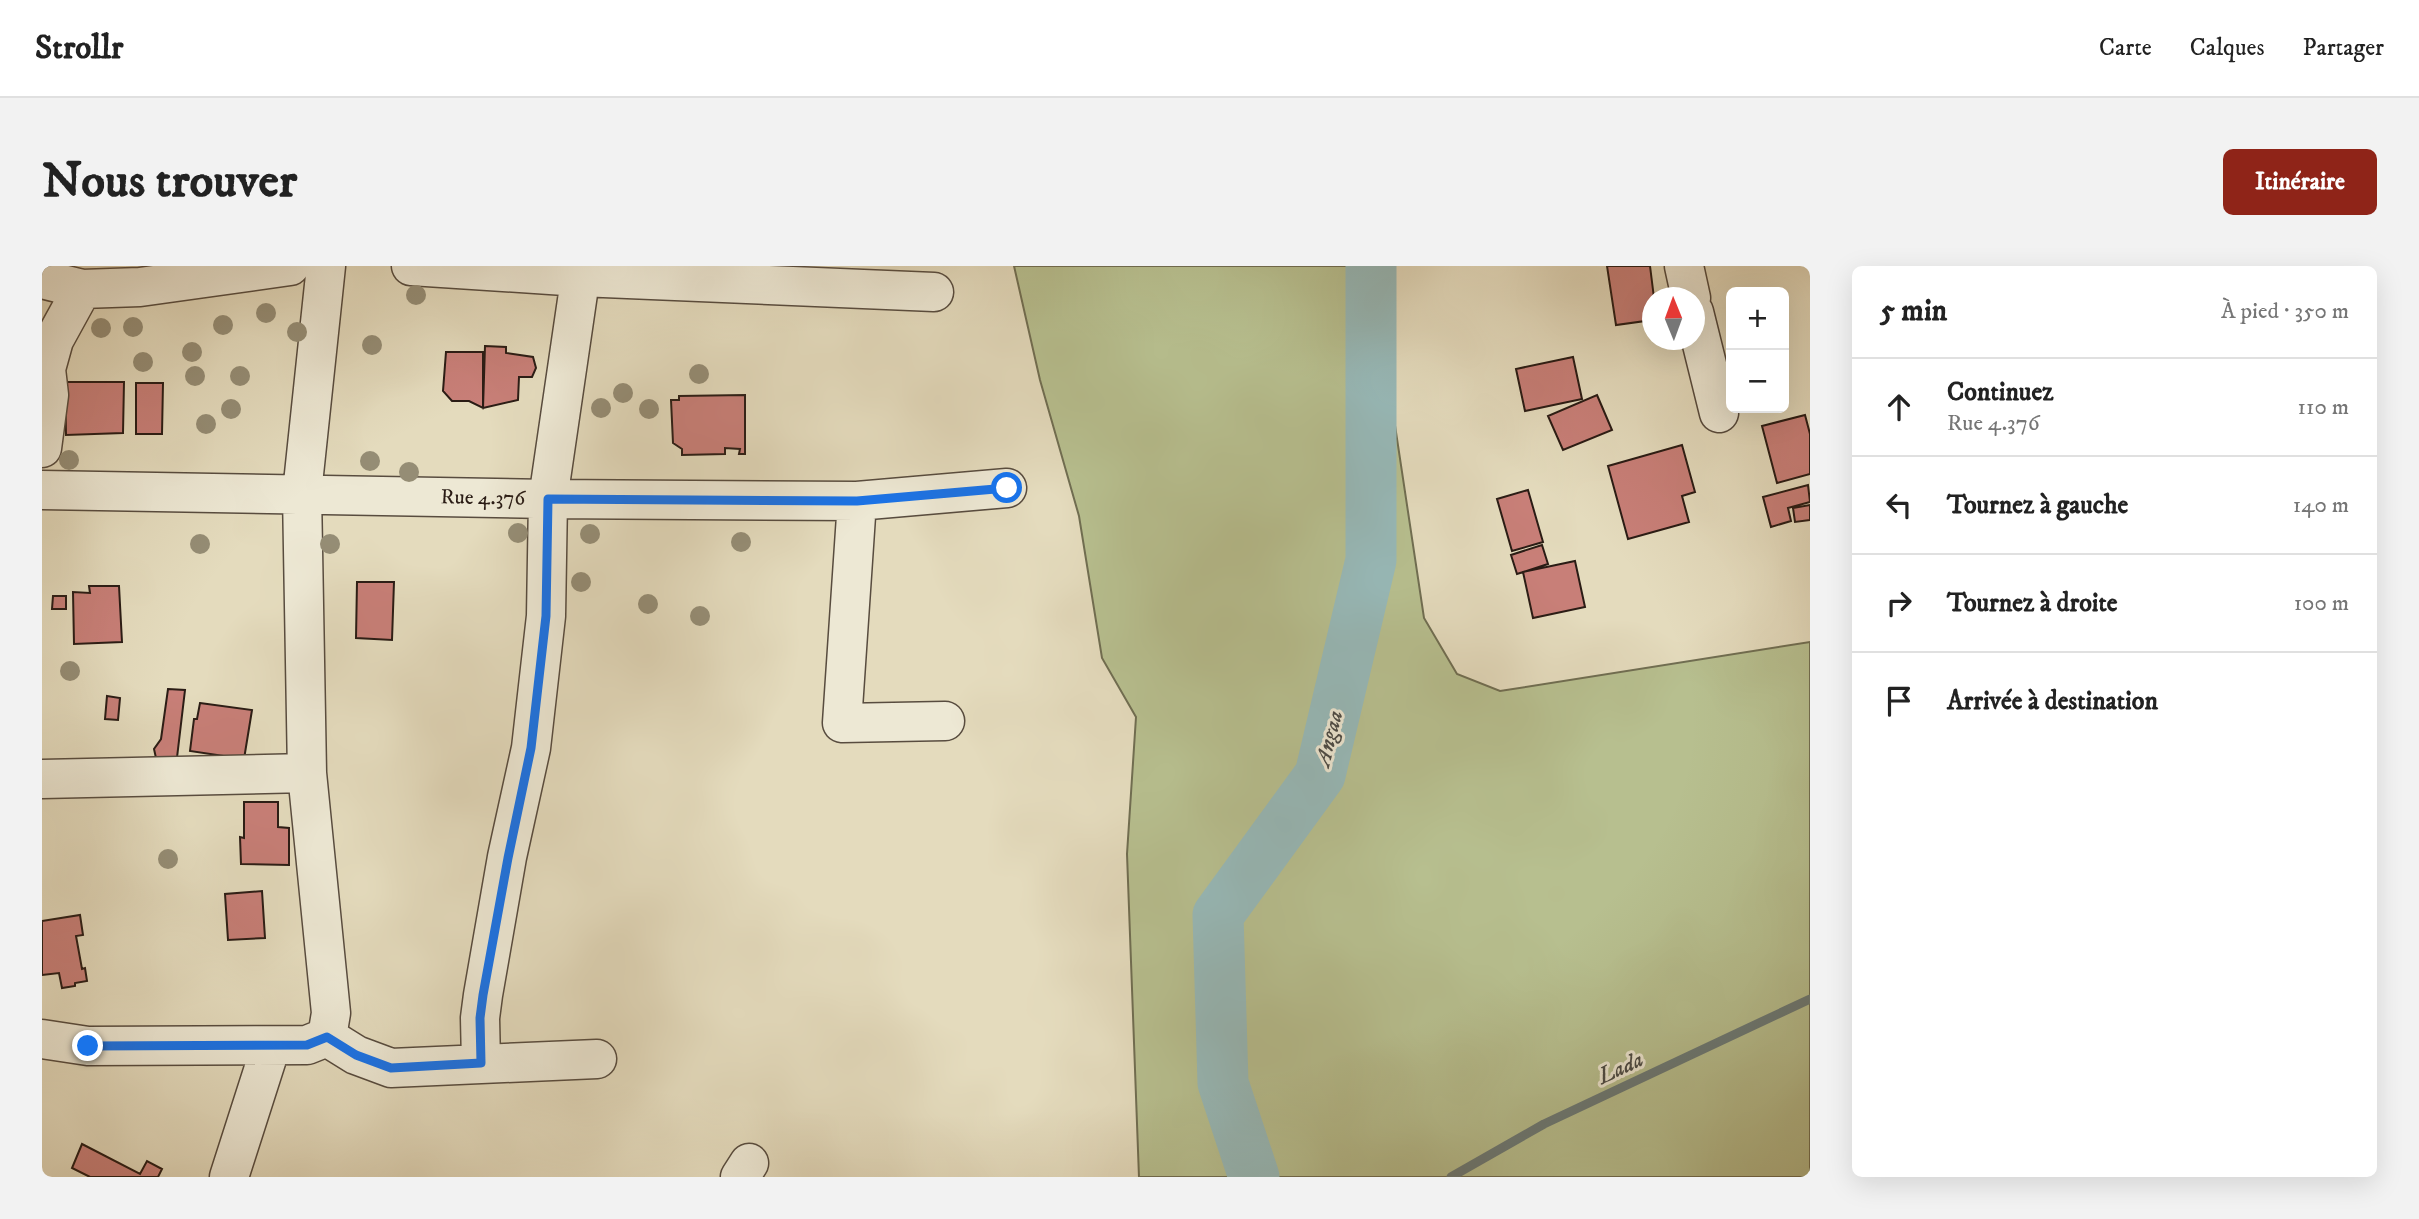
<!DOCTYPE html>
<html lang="fr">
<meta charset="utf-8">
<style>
body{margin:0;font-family:"IM FELL DW Pica",serif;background:#f2f2f2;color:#222}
.controls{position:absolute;right:21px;top:21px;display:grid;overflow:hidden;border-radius:10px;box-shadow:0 7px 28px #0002}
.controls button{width:63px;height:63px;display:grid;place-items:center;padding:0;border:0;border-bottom:2px solid #e0e0e0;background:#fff;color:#222;font:35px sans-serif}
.compass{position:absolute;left:1600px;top:21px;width:63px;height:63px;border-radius:50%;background:#fff;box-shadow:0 7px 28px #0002;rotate:359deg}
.stop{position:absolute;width:21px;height:21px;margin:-16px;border:5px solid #1a73e8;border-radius:50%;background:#fff}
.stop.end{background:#1a73e8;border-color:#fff;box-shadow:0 2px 7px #0008}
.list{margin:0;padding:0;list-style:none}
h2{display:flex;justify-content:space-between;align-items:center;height:91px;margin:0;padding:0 28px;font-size:30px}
h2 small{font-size:23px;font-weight:400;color:#767676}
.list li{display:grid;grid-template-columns:46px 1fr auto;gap:21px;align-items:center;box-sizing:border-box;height:98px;padding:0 28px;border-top:2px solid #e0e0e0}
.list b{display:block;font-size:26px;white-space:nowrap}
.list p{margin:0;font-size:23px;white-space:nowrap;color:#767676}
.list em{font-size:23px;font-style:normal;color:#767676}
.icon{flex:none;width:38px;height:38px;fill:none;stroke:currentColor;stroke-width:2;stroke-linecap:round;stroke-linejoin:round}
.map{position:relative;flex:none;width:1768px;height:911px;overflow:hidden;border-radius:10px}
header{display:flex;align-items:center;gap:42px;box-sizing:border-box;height:98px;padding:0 35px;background:#fff;border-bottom:2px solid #e0e0e0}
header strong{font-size:33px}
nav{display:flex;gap:38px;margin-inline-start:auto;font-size:24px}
.intro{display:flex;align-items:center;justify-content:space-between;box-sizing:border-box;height:168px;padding:0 42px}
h1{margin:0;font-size:49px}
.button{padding:18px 32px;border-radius:10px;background:#8f2418;color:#fff;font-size:24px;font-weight:700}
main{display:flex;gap:42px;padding:0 42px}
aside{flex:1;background:#fff;border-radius:10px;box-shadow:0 7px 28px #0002}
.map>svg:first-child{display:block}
</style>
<header>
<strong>Strollr</strong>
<nav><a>Carte</a><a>Calques</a><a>Partager</a></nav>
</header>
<div class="intro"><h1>Nous trouver</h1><a class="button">Itinéraire</a></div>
<main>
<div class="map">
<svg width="1768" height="911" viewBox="0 0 1768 911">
<rect width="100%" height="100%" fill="#e4dbbd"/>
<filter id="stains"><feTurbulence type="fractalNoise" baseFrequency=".00286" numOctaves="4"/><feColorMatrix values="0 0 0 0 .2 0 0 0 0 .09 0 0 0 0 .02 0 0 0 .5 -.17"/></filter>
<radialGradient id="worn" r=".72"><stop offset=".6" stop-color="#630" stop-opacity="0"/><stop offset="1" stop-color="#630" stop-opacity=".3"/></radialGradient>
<path fill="#b7bf8f" stroke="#706e52" stroke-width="2" d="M972,0h357l53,352 33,56 43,17 310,-49v535h-671l-12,-323 9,-137 -34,-59 -23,-142 -39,-136z"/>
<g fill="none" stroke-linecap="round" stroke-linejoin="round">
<path stroke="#6b7a77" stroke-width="9" d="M1409,911l93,-53 266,-125"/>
<path stroke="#97b9b8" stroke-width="51" d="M1212,911l-31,-94 -5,-168 102,-140 51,-215v-294"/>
</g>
<path fill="#c87f78" stroke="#2a1c15" stroke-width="2" d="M1565,0h43l4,32 -2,22 -36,5z
M443,80l21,1v6l27,4 3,11 -4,9h-13l-1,23 -35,8z
M404,86h37v56l-14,-7h-17l-9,-10z
M1531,91l9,42 -57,12 -9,-42z
M23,116h59l-1,51 -57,2z
M94,117h27l-1,51h-26z
M703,129v59h-6l1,-5 -15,-1v6l-43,1v-6l-9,-6 -2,-43h8v-4z
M1555,129l15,35 -49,20 -15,-34z
M1763,149l5,19v40l-33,9 -15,-57z
M1640,179l13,47 -13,4 7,26 -61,17 -20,-73z
M1766,219l2,17 -22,6 3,13 -20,6 -8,-30z
M1486,224l15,52 -31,9 -15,-52z
M1768,239v15l-15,2 -2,-14z
M1500,279l6,19 -31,10 -6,-19z
M1533,295l10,46 -52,11 -10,-46z
M315,316h37l-2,58 -36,-2z
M47,320h30l3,56 -48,2 -1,-52 17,1z
M11,330h13v13h-14z
M126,423l17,1 -9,76 -20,-8 -2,-9 7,-10z
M65,430l13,2 -2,22 -13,-1z
M158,437l52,7 -8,49 -54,-8 4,-32h3z
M202,536h34v25l11,1v37l-48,-1 -1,-27 4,1z
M220,625l3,47 -37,2 -3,-46z
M38,649l3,20 -7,1 6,33 3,-1 2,13 -12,2v3l-13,2 -3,-15 -17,2v-54z
M40,878l58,30 7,-13 15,8 -4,8h-68l-18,-9z"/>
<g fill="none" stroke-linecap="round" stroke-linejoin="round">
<g stroke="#584c3f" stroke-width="41">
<path id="minor" d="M284,0l-24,227 5,280 24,240 -4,24
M369,0l169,11 354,15
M1642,0l7,32
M0,13l40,10 58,-2 150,-21
M1652,46l25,101
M0,182l7,-53 -3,-26 8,-29 28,-51
M0,224l506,9 309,2 150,-13
M815,235l-15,222 103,-2
M0,513l265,-6
M285,771l29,18 35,13 206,-9
M0,773l46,7 219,-1 20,-8
M439,797l-1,-45 3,-23 24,-138 24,-109 15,-132 2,-117 34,-233
M187,911l42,-131
M698,911l9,-14"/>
</g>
<use href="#minor" stroke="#ede8d4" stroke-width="38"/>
</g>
<g fill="#958d75">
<circle cx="374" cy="29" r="10"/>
<circle cx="224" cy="47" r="10"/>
<circle cx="181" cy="59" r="10"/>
<circle cx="91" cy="61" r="10"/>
<circle cx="59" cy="62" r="10"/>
<circle cx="255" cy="66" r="10"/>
<circle cx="330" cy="79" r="10"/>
<circle cx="150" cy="86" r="10"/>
<circle cx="101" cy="96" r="10"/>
<circle cx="657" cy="108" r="10"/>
<circle cx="153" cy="110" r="10"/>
<circle cx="198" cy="110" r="10"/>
<circle cx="581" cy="127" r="10"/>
<circle cx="559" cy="142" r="10"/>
<circle cx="189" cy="143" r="10"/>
<circle cx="607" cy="143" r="10"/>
<circle cx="164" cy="158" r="10"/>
<circle cx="27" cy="194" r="10"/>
<circle cx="328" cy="195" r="10"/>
<circle cx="367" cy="206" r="10"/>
<circle cx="476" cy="267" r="10"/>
<circle cx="548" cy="268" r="10"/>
<circle cx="699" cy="276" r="10"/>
<circle cx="158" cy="278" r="10"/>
<circle cx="288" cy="278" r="10"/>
<circle cx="539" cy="316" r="10"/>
<circle cx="606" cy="338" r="10"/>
<circle cx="658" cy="350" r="10"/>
<circle cx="28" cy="405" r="10"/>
<circle cx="126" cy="593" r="10"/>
</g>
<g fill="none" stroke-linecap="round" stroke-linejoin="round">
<path stroke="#1a73e8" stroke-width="9" d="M46,780l219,-1 20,-8 29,18 35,13 90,-5 -1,-45 3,-23 25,-137 23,-110 15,-132 2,-117 309,2 150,-13"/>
</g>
<g text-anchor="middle" stroke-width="6" stroke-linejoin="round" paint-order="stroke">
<g font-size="21" fill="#2a1c15" stroke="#ede8d4">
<text transform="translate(441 231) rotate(1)" y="7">Rue 4.376</text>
</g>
<g font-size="23" font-style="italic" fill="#4b4b46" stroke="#ede8d4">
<text transform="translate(1286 472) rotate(-76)" y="8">Angaa</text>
<text transform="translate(1578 801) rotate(-25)" y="8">Lada</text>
</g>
</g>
<rect width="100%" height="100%" filter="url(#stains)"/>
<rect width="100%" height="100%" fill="url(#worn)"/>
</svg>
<div class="controls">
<button>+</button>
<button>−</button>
</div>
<svg class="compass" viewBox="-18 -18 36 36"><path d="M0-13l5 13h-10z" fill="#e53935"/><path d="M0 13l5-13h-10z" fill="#767676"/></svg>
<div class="stop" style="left:965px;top:222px"></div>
<div class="stop end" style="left:46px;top:780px"></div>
</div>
<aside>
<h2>5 min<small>À pied · 350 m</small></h2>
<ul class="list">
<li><svg class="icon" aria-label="ahead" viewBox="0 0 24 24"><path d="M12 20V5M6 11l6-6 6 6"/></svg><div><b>Continuez</b><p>Rue 4.376</p></div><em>110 m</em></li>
<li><svg class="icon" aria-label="left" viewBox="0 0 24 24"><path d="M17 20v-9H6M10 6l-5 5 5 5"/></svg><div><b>Tournez à gauche</b></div><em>140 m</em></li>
<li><svg class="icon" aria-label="right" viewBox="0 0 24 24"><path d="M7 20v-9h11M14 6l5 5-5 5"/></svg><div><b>Tournez à droite</b></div><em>100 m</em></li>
<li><svg class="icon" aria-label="arrive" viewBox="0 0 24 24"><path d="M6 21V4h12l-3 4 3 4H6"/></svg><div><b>Arrivée à destination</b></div></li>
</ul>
</aside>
</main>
